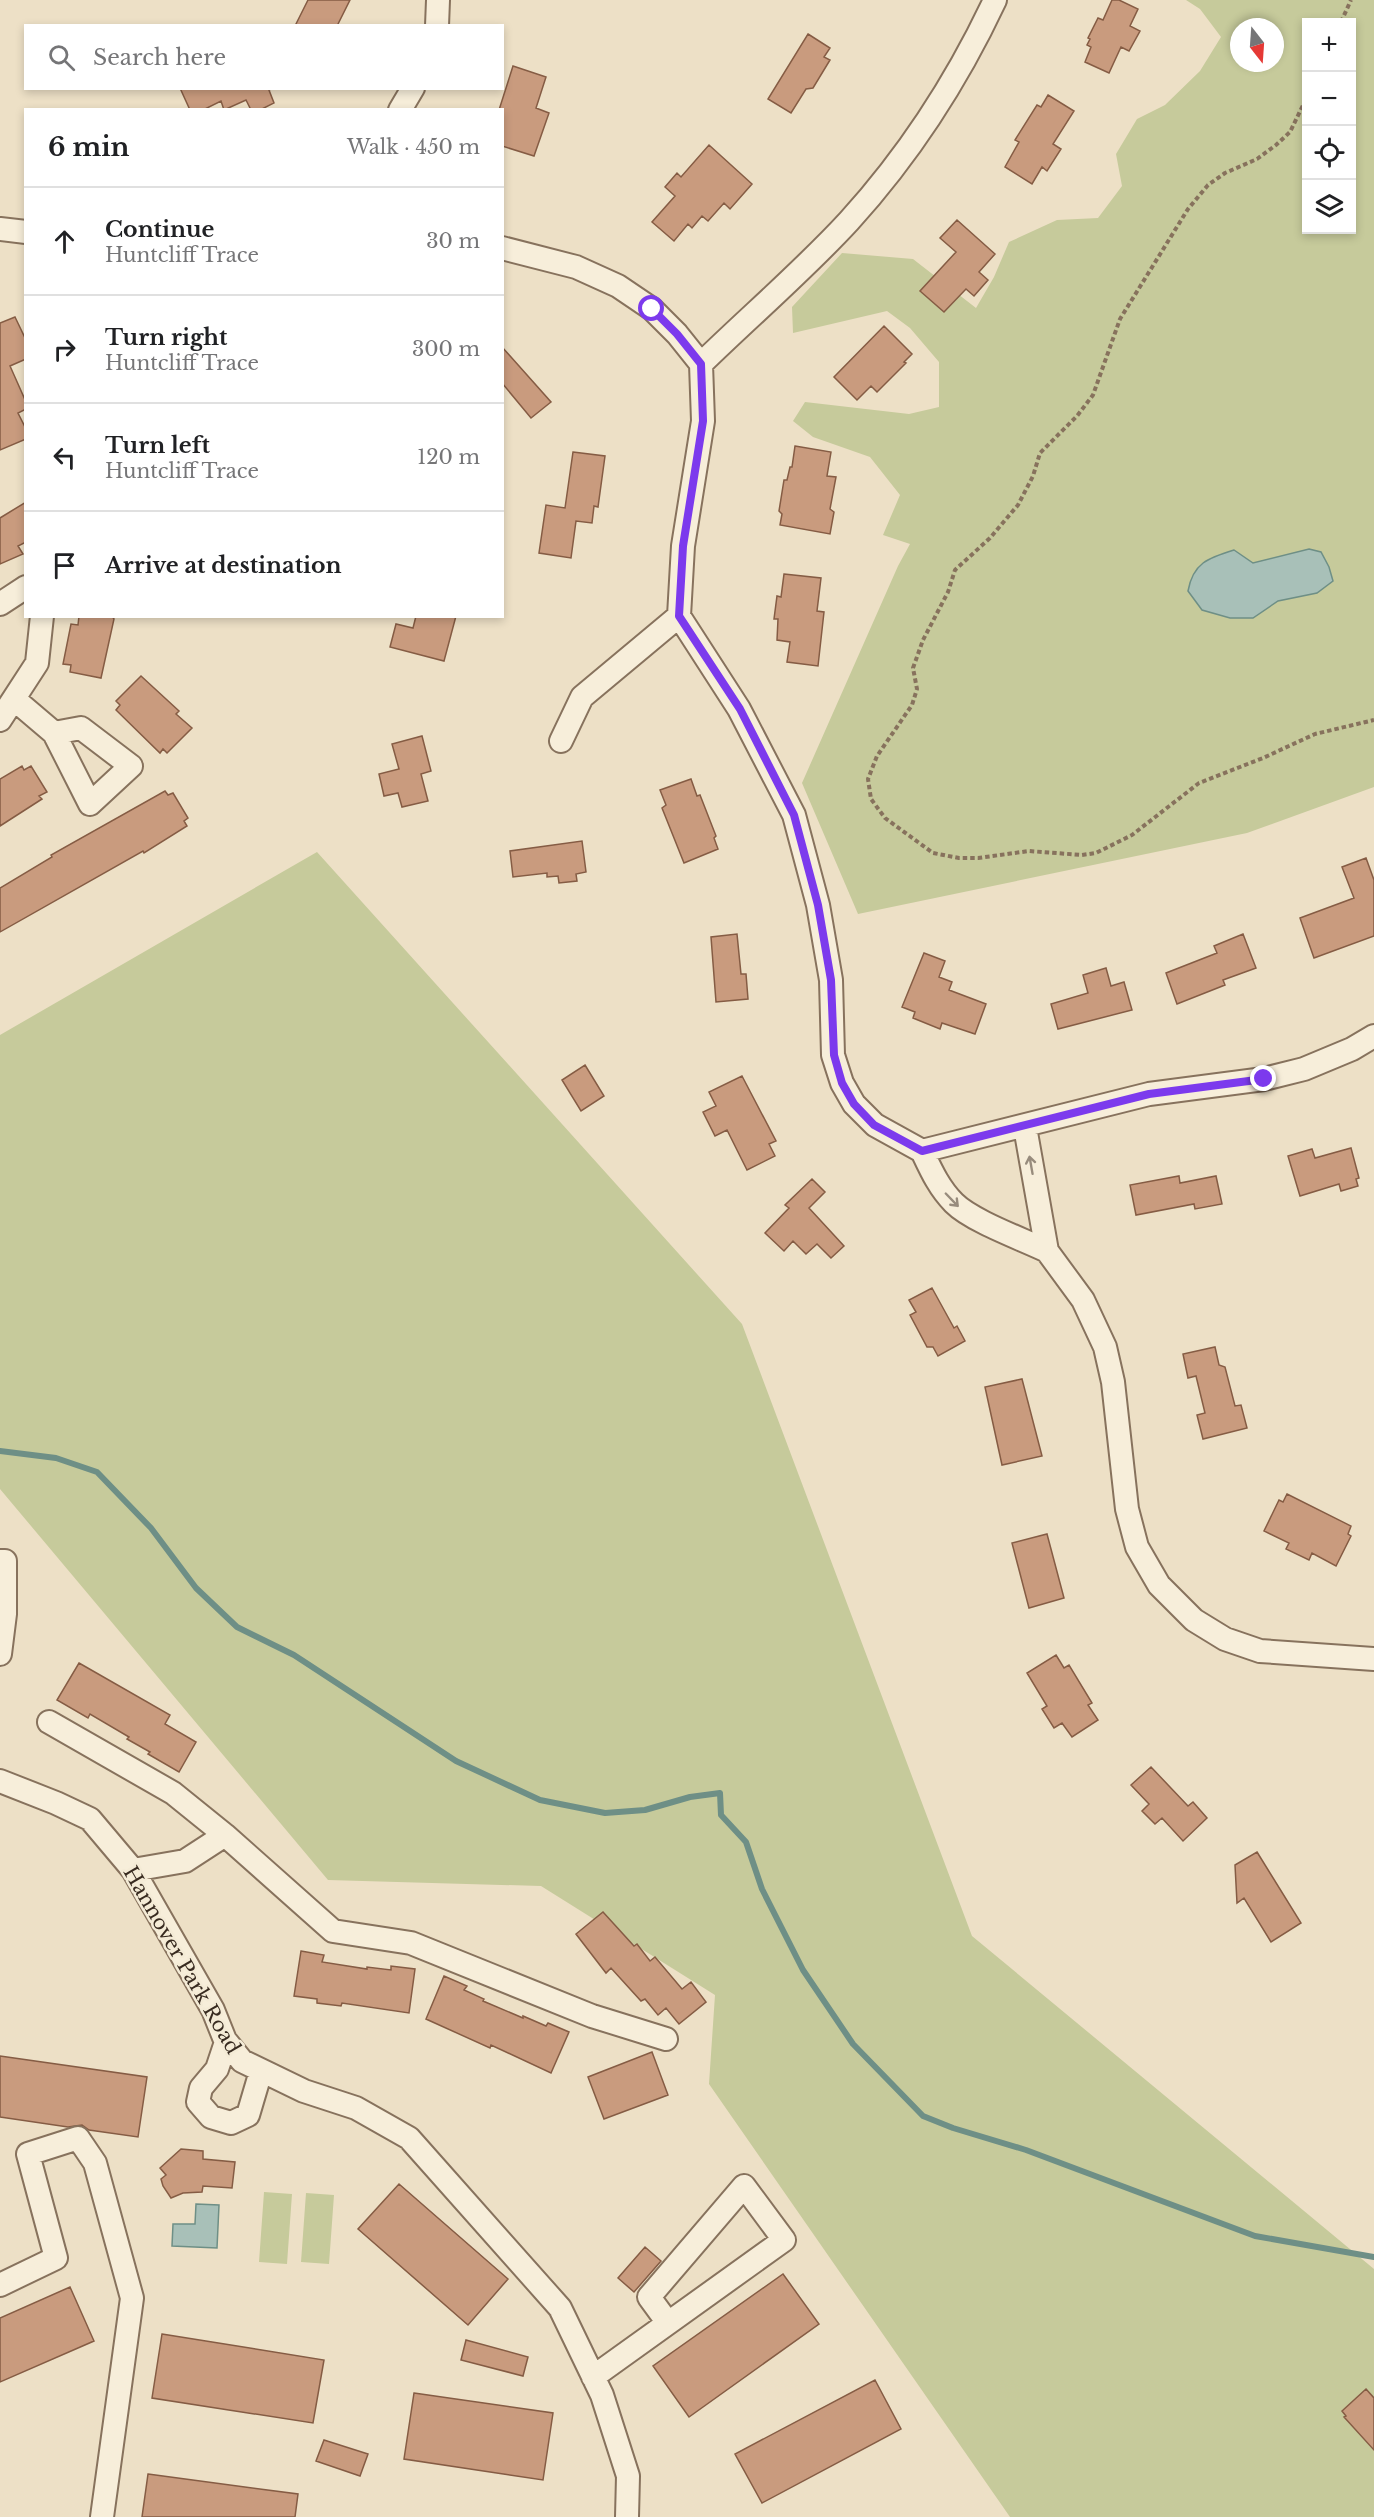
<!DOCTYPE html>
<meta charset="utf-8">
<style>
body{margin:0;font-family:"Libre Baskerville",serif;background:#f6f6f6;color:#202124}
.controls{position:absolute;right:18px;top:18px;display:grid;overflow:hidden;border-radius:0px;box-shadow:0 3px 9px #0003}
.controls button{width:54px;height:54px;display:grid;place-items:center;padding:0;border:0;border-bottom:2px solid #e0e0e0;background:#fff;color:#202124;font:30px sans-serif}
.compass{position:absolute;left:1230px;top:18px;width:54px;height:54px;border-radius:50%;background:#fff;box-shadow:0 3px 9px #0003;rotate:163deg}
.stop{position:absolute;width:18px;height:18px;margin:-14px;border:4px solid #7c3aed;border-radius:50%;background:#fff}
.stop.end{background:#7c3aed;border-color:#fff;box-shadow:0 2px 6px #0008}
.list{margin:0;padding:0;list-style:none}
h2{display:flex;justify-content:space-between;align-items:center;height:78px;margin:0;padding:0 24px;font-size:26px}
h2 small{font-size:20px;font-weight:400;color:#757577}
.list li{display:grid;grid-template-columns:39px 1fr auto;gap:18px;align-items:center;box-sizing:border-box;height:108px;padding:0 24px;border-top:2px solid #e0e0e0}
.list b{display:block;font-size:22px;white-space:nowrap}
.list p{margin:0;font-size:20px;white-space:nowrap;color:#757577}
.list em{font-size:20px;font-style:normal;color:#757577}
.icon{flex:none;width:33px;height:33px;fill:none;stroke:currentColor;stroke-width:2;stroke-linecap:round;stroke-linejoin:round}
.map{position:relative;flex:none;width:1374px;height:2517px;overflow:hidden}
.search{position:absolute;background:#fff;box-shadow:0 3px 9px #0003;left:24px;top:24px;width:480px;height:66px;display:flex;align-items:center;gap:15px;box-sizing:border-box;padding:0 21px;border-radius:0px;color:#757577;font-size:22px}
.panel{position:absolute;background:#fff;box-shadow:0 3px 9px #0003;left:24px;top:108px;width:480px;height:510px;border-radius:0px}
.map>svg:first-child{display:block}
</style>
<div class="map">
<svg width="1374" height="2517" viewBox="0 0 1374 2517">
<rect width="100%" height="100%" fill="#ede0c6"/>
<path fill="#c6ca9b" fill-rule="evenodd" d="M1186,0h188v787l-127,46 -389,81 -56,-131 96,-217 12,-22 -27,-9 17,-40 -30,-38 -57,-20 -20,-16 12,-19 104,12 30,-7v-45l-29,-34 -23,-17 -94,22 -1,-26 50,-54 71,6 63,49 18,-31 15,-35 48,-22 41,-2 24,-32 -6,-32 21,-35 28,-14 35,-34 21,-34 -21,-28zM1306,22h46v208h-46zM1239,27h36v36h-36z
M317,852l425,472 230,612 402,333v248h-364l-301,-433 6,-89 -174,-109 -213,-6 -328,-391v-454z
M264,2192l28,2 -5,70 -28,-2z
M306,2193l28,2 -5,69 -28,-2z"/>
<path fill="#a8c0b8" stroke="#6e8f86" stroke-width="1.5" d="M1309,549l12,3 8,15 4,14 -16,12 -39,8 -25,17h-23l-28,-8 -14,-19c5,-28 20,-33 46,-41l19,13z
M196,2204l23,1 -2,43 -45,-2 1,-22h22z"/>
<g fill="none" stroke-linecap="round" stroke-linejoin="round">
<path stroke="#6e8f86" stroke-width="6" d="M0,1451l56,7 41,14 54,56 45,60 41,39 57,28 162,106 84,39 65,13 40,-3 45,-13 30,-4 1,22 25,27 16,47 41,81 50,74 70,72 30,12 73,22 229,86 119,21"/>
</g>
<path fill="#c99b7e" stroke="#855c44" stroke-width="1.5" d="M308,0h42l-13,26h-42z
M1112,0h7l19,9 -8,17 10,5 -11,20 -8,-4 -12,26 -24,-11 6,-15 -4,-2 3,-6 -2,-1 10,-20 5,2z
M808,34l22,14 -6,9 6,3 -17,28 -7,1 -15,24 -23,-14z
M513,66l33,11 -10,31 13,5 -15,43 -32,-10v-36h-3z
M180,88h93l-4,2 5,13 -14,7h-9l-5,-10 -22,10 -3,-9 -18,9h-13z
M1048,95l26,16 -21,33 8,5 -14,22 -5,-4 -10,17 -27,-17 14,-25 -4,-2 22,-35 4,2z
M709,145l43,39 -22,25 -6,-6 -16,18 -6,-5 -10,12 -4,-4 -14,17 -22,-19 23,-26 -10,-9 12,-14 4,4z
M957,220l38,34 -16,18 9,8 -14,16 -8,-7 -22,23 -24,-21 36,-39 -16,-14z
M15,317l11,23v19l-16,7 16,36v7l-8,4 8,16v10l-26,11v-127z
M884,326l28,28 -8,8 2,1 -29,29 -6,-6 -14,14 -23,-23z
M502,347l49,55 -20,16 -29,-35z
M795,446l36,6 -4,24 9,1 -6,32 4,3 -4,22 -50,-9 2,-11 -3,-3 5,-31h3l3,-13h2z
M573,452l32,4 -7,51 -4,-1 -2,17 -16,-2 -5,37 -32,-5 7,-48 19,3z
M26,502v40l-8,4 5,8 -23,10v-46z
M784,574l37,4 -4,33 7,1 -6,54 -31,-4 3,-20 -13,-2 1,-21h-4l3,-23 4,1z
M79,616h33l2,3 -13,59 -31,-6 1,-7 -8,-1 8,-40 7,1z
M416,616h40l-12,45 -54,-14 6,-23 17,4z
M141,676l38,35 -3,3 16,14 -25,25 -4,-4 -3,4 -44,-43 4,-5 -4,-4z
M422,736l9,35 -10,3 7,27 -26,6 -4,-14 -14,3 -5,-22 20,-5 -7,-25z
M22,766l2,4 7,-4 16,26 -8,4 3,3 -42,27v-47z
M691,779l6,17 3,-1 16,41 -2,2 4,11 -34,14 -22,-55 4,-3 -6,-15z
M165,791l3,4 5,-2 15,25 -4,3 3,5 -43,27 -1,-2 -143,81v-44l52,-31 -1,-2z
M582,841l4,31 -10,2 1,7 -18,2 -1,-7 -11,1v-4l-34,4 -3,-26z
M1366,858l8,22v56l-60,22 -14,-40 54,-20 -12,-31z
M737,934l4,40h5l2,25 -32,3 -5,-65z
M1243,934l13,34 -33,12 2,5 -48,19 -11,-31 51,-20 -3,-7z
M924,953l21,8 -6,16 13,5 -3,8 37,14 -11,30 -33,-11 -2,6 -27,-11 2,-6 -13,-5z
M1106,968l5,18 13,-4 8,28 -74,19 -7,-25 37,-11 -5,-18z
M585,1065l19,31 -23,15 -19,-31z
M742,1076l34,65 -7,3 6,12 -28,14 -20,-40 -12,6 -12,-24 13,-6 -7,-14z
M1351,1148l8,30 -3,1 2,7 -17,5 -2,-7 -39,12 -12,-40 24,-7 3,9z
M1179,1176l1,7 36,-7 6,28 -27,5 -1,-5 -58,11 -6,-30z
M812,1179l13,13 -16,16 35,38 -13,12 -14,-14 -11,10 -13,-13 -9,10 -19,-18 24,-25 -4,-3z
M932,1288l22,40 3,-2 8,15 -27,15 -5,-9h-6l-17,-32 6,-3 -7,-12z
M1215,1347l4,18 6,2 10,39 6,-1 6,23 -44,11 -6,-24 8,-2 -9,-37 -8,2 -5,-24z
M1022,1379l20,77 -40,9 -17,-78z
M1287,1494l64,32 -3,8 3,2 -15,30 -24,-13 -3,7 -23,-11 3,-6 -25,-12 15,-31 4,2z
M1047,1534l17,64 -35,10 -17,-65z
M1056,1655l8,13 5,-3 23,38 -4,2 10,15 -26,17 -10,-14 -8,5 -12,-19 5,-3 -20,-33z
M79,1663l91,52 -5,9 31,18 -17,30 -31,-18 2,-2 -23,-13 2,-2 -39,-23 -2,4 -31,-18z
M1151,1767l37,39 5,-4 14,16 -24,23 -21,-23 -7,6 -13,-13 7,-7 -18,-19z
M1257,1852l44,71 -30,19 -27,-44 -7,5 -2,-38z
M603,1912l31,34 3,-2 13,17 5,-4 27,32 9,-7 15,20 -27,22 -13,-16 -8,7 -13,-16 -4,2 -30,-33 -5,5 -30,-39z
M301,1951l23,4 -2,7 45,7v-2l24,3v-4l24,3 -6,44 -67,-10 -1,3 -24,-3v-4l-23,-3z
M444,1976l23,10 -3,4 20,9 -1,2 40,17v-2l23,10 2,-3 21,9 -18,41 -60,-28 -1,3 -64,-29z
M652,2052l16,43 -64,24 -16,-42z
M0,2056l147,21 -9,60 -49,-7 -7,-5 -14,2 -68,-10z
M181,2149l22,2v8l32,3 -3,26 -29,-2 -1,6 -19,1 -12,5 -8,-12 -2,-7 5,-4 -6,-7z
M399,2184l109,95 -40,46 -110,-96z
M645,2247l16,14 -27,31 -16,-14z
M783,2274l36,50 -130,93 -36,-51z
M70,2287l24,54 -94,41v-64z
M162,2334l162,26 -11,63 -161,-25z
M466,2340l62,17 -5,19 -62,-16z
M875,2380l26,49 -139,74 -27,-49z
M1366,2389l8,9v52l-30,-33 2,-1 -4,-5z
M414,2393l139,20 -10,67 -139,-21z
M324,2440l44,14 -8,22 -44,-15z
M148,2474l150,20 -3,23h-153z"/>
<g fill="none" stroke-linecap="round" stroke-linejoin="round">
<g stroke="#87725d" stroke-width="26">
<path id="minor" d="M437,26l1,-26
M400,110l13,-22
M0,229l26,3
M502,248l74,19 42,19 34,23 25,25 24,30 2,57 -20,125 -4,70 60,93 55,106 24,90 13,75 2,75 9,28 12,21 21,21 47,26 227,-57 115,-15 40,-10 48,-20 22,-13
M701,364c48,-47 102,-93 148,-143 60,-66 108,-140 146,-221
M0,604l26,-17
M14,699l40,34 36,71 41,-38 -50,-38 -27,5
M0,720l37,-57 5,-47
M561,741l21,-44 97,-81
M922,1151c9,19 17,37 32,52 18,18 68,36 93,48l-22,-124
M1047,1251l36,49 22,47 8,35 14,127 10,38 22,38 35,35 31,19 35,12 114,8
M0,1561h5v53l-5,40
M49,1722l124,71 52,42
M0,1781l56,22 34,16 43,51 80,140 12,30 17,21 62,30 52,17 53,30 151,170 42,87 26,81 -1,41
M133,1870l52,-9 40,-26 108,96 78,12 181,73 74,23
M226,2042l-9,27 -16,19 -3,14 13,15 20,6 17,-8 13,-44
M0,2285l56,-27 -28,-104 50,-16 17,25 37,135 -30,219
M593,2377l191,-137 -40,-54 -95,111 19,26"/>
</g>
<path stroke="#87725d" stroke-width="4" stroke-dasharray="4.5 3" stroke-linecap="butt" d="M1341,22l10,-22
M1306,99l-16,33 -14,13 -19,14 -32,14 -17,12 -20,24 -68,110 -27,76 -16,21 -37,37 -7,23 -15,29 -28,33 -35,32 -7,22 -25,48 -10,28 4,21 -5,16 -35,51 -9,23 3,20 14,19 48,35 26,5h19l51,-7 53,4 14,-2 36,-18 67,-52 64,-25 52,-24 59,-14"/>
<use href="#minor" stroke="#f7eeda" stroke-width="22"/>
</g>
<defs><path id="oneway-shaft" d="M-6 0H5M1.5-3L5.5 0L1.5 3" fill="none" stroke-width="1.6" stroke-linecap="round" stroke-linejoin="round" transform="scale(1.5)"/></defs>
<g stroke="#988c7d">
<use href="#oneway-shaft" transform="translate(1031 1165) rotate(-100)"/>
<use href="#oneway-shaft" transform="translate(952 1200) rotate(46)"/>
</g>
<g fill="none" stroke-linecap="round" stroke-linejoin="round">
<path stroke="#7c3aed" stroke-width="8" d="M652,309l25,25 24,30 2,57 -20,125 -4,70 61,93 54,106 24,90 13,75 3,75 8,28 12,21 20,21 48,26 227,-57 115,-15"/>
</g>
<g text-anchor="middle" stroke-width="5" stroke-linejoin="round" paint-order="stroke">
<g font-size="20" fill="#382b20" stroke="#f4ebd6">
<text transform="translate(182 1960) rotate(60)" y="7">Hannover Park Road</text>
</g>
</g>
</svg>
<div class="controls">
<button>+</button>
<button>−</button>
<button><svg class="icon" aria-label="locate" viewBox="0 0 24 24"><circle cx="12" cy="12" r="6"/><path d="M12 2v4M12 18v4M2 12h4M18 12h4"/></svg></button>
<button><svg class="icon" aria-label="layers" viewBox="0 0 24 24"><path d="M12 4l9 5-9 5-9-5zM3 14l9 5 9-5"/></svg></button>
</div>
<svg class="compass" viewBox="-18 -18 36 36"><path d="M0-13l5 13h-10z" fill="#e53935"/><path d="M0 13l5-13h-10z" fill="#757577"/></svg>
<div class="stop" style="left:652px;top:309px"></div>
<div class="stop end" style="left:1264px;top:1079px"></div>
<div class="search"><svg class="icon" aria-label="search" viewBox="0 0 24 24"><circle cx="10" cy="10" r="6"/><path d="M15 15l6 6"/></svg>Search here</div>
<section class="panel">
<h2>6 min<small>Walk · 450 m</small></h2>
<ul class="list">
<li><svg class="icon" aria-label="ahead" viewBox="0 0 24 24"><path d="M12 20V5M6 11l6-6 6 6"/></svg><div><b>Continue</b><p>Huntcliff Trace</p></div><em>30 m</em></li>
<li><svg class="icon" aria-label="right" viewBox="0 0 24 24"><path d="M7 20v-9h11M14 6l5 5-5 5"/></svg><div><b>Turn right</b><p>Huntcliff Trace</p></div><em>300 m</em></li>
<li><svg class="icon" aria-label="left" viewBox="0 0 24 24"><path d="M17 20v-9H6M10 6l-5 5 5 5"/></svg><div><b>Turn left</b><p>Huntcliff Trace</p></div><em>120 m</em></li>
<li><svg class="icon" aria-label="arrive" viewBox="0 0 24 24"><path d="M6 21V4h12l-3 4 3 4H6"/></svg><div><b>Arrive at destination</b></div></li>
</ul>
</section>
</div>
